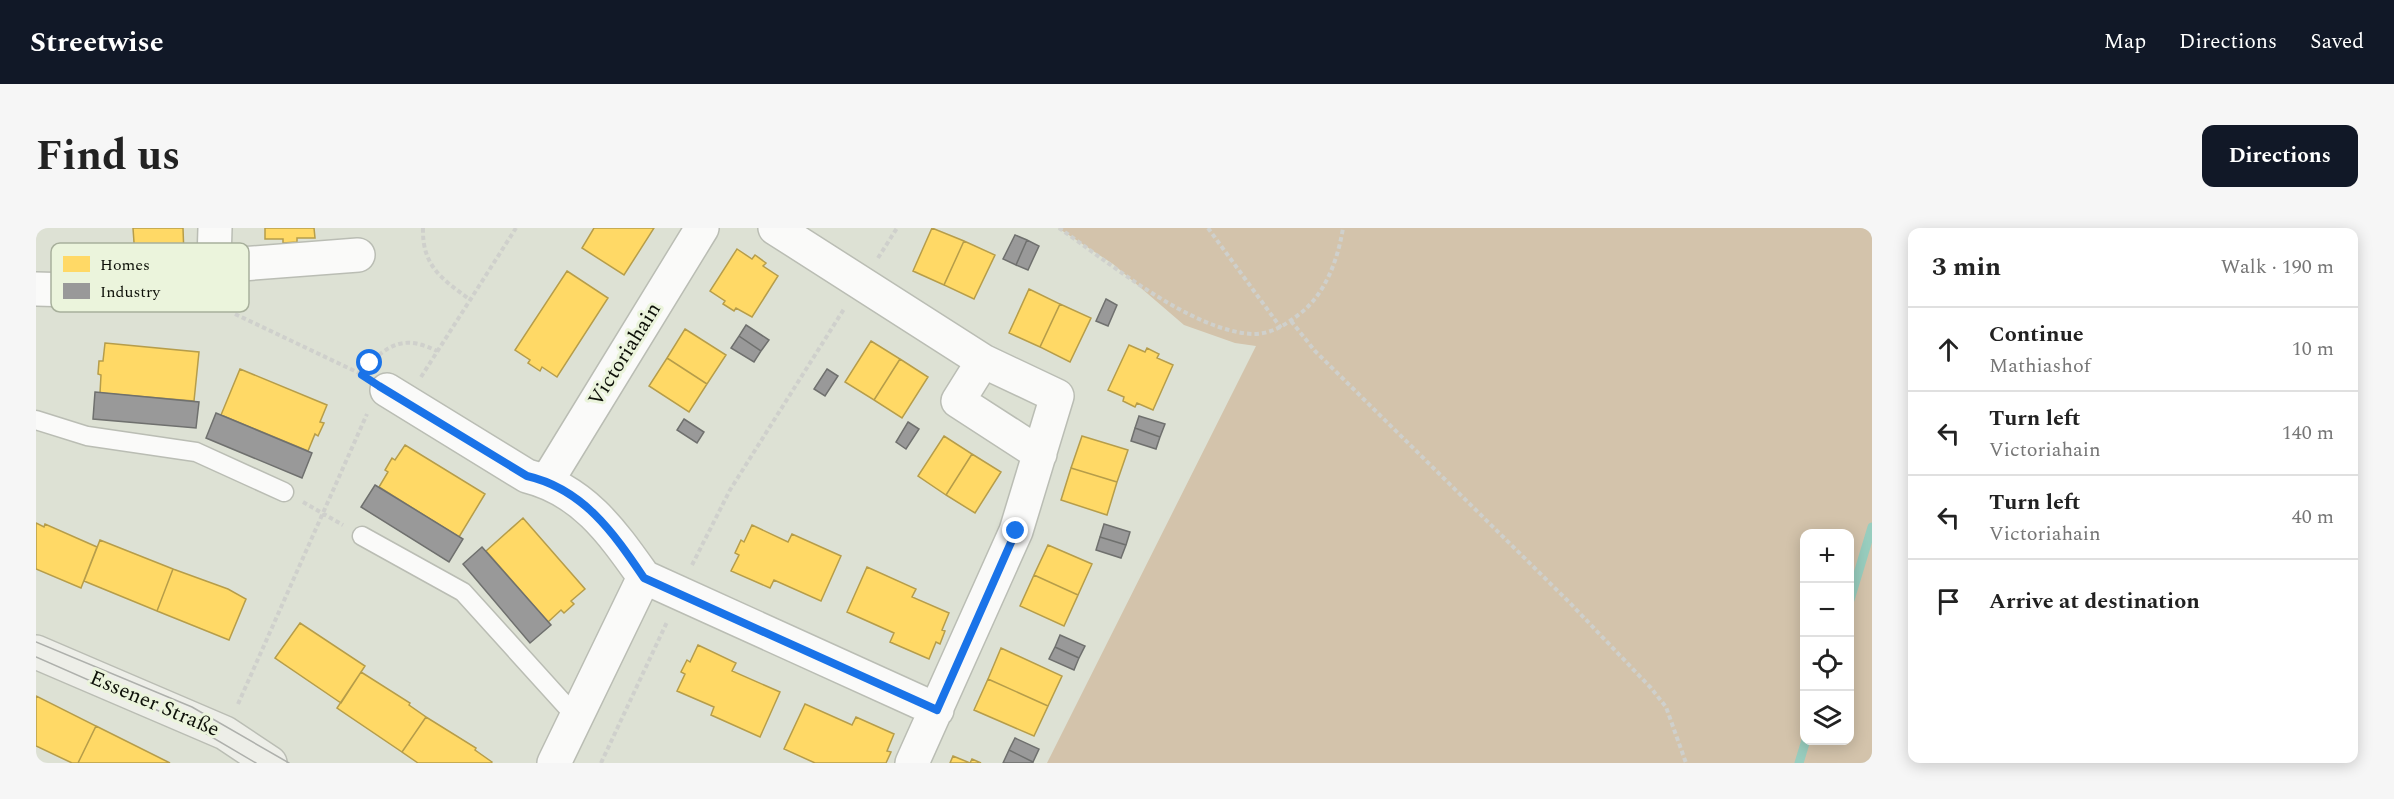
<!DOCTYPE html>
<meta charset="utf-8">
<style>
body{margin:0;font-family:Spectral,serif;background:#f6f6f6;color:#222}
.controls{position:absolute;right:18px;bottom:18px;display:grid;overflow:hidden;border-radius:12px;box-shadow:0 3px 15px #0003}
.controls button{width:54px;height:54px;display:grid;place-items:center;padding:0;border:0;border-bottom:2px solid #e0e0e0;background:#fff;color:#222;font:30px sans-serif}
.stop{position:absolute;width:18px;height:18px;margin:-14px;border:4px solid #1a73e8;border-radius:50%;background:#fff}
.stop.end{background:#1a73e8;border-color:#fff;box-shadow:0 2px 6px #0008}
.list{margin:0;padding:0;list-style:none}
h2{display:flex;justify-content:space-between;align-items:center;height:78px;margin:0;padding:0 24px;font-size:26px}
h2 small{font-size:20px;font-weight:400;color:#767676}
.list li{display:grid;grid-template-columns:39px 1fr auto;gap:18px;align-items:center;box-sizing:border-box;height:84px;padding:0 24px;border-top:2px solid #e0e0e0}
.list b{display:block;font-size:22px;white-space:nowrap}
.list p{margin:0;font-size:20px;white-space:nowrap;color:#767676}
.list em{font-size:20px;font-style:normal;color:#767676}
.icon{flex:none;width:33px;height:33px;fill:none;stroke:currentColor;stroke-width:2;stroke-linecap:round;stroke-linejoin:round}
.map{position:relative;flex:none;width:1836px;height:535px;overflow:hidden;border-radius:12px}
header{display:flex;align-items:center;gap:36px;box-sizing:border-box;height:84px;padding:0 30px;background:#111827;color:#fff}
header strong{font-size:28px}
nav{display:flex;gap:33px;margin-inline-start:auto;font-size:21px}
.intro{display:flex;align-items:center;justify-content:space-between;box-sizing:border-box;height:144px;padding:0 36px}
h1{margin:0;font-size:42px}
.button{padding:15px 27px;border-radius:12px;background:#111827;color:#fff;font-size:21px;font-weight:700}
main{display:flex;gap:36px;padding:0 36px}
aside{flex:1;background:#fff;border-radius:12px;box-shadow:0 3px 15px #0003}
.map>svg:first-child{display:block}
</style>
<header>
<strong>Streetwise</strong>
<nav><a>Map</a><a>Directions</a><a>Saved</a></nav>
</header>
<div class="intro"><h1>Find us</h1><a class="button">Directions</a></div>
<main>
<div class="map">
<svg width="1836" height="535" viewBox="0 0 1836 535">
<rect width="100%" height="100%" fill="#dde1d4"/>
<path fill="#d3c3ab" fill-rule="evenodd" d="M1022,0h814v535h-825l209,-417 -21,-3 -51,-18 -71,-61zM1768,305h46v207h-46z"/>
<path fill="#ffd966" stroke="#b69d4a" stroke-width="1.5" d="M97,0h50l1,28 -19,1 1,4h-13l-1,-4h-17z
M229,0h49l1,10h-18v4l-14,1v-4h-18z
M558,0h60l-30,47 -42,-27z
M896,0l32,13 -20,44 -31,-14z
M928,13l31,14 -21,44 -30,-14z
M701,21l15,10 3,-4 11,8 -3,3 15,10 -26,41 -16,-9 -2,3 -11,-7 2,-3 -15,-10z
M531,43l41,27 -51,79 -15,-10 -2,4 -12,-8 2,-3 -15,-10z
M993,61l31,15 -20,43 -31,-14z
M1024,76l31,14 -21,44 -30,-15z
M649,101l41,26 -19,29 -40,-26z
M835,113l29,18 -26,41 -29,-18z
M69,115l94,9 -5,49 -94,-8 1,-18 -3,-1 1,-13h4z
M1093,117l16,7 2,-4 12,6 -2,4 16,7 -20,45 -16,-7 -2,4 -12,-6 1,-4 -16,-7z
M631,130l40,26 -18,28 -40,-26z
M864,131l28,18 -26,41 -28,-18z
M204,141l87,36 -7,17 4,1 -6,13 -3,-2 -7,17 -87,-36z
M908,208l28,18 -26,41 -28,-19z
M1046,208l46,14 -11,32 -46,-14z
M369,217l80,49 -26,43 -80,-50 9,-15 -3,-2 7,-12 3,2z
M936,226l29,18 -26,41 -29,-18z
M1035,240l46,14 -10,33 -46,-15z
M487,290l62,71 -14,12 3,3 -10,9 -3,-3 -13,12 -62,-71z
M0,295l8,4 1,-3 52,23 -16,41 -45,-19z
M716,297l36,17 4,-8 49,22 -20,45 -47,-21 -4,8 -39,-17 8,-16 -4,-2 6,-13 3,2z
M64,312l73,29 -16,42 -73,-30z
M1012,317l44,19 -14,31 -44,-20z
M831,339l49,22 -4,8 37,16 -7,17 3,1 -5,13 -4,-2 -7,17 -39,-17 4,-9 -47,-21z
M137,341l55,20 18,10 -17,41 -72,-29z
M998,347l44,20 -14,31 -44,-20z
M264,395l65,43 -24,37 -66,-45z
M662,417l38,18 -4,8 48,21 -20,45 -49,-22 3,-8 -37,-16 8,-17 -4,-2 6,-12 3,2z
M965,420l61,28 -14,30 -60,-27z
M325,444l49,31 -1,2 17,12 -24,35 -65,-44z
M952,451l60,27 -14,30 -60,-26z
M0,468l60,30 -18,37h-6l-36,-17z
M769,476l47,21 4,-8 38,17 -7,17 4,1 -5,11h-71l-31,-14z
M390,489l50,31 -1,2 17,12 -1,1h-73l-16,-11z
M60,498l74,37h-92z
M917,528l17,7 2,-4 9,4h-31z"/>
<path fill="#999" stroke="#6f706e" stroke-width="1.5" d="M979,7l12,5 -11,25 -13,-6z
M991,12l12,6 -11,24 -12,-5z
M1070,71l11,6 -9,21 -12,-5z
M710,97l23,15 -8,11 -22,-15z
M703,108l22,15 -7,11 -23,-14z
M791,141l11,7 -13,20 -11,-7z
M59,164l104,10 -3,26 -103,-9z
M180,185l96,40 -10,25 -96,-40z
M1103,188l26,8 -5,13 -25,-9z
M648,191l20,13 -7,11 -20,-13z
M872,194l11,7 -13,20 -10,-7z
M1099,200l25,9 -4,12 -25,-8z
M339,257l88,54 -14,23 -88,-55z
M1068,296l26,8 -4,13 -26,-8z
M1064,309l26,8 -5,13 -25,-8z
M446,319l69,78 -21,18 -67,-79z
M1024,407l25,11 -6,12 -24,-11z
M1019,419l24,11 -5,12 -25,-11z
M979,510l24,11 -6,13 -24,-12z
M973,522l24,12v1h-30z"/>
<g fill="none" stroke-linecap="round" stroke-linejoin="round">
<path stroke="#98cdbe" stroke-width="9" d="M1814,372l22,-73
M1763,535l7,-23"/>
<g stroke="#babdb4" stroke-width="21">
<path id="service" d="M0,192l51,16 109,16 88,40
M326,308l101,56 114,126"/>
</g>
<g stroke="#babdb4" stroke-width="36">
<path id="minor" d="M739,0l208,133 74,35 -41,135 -104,232
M180,38l142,-11
M0,61l177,5 2,-66
M947,133l-25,40 82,53
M351,162l140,86c56,14 85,56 117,101l293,133
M511,253l155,-253
M518,535l90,-186"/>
</g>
<g stroke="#babdb4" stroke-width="36">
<path id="secondary" d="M0,424l189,81 45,30"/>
</g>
<path stroke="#cfd0cc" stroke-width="4" stroke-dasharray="4.5 3" stroke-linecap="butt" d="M387,0c-1,38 19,51 46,71
M1023,0c51,35 132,103 194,106 20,0 35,-11 49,-22 24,-20 36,-53 41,-84
M1172,0l73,100
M842,30l19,-30
M199,86l126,60
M1255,93l24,30 254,251 82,86 15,19 20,56
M337,132c22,-20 37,-22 64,-9
M385,149l95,-149
M267,274l40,23
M656,337l38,-75 114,-181
M202,476l129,-290
M565,535l66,-141"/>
<use href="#service" stroke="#fafaf9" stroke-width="18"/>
<use href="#minor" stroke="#fafaf9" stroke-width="33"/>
<use href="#secondary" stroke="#edeee8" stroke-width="33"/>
<path stroke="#aeb0ac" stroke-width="1.5" d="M0,414l156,65 97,56
M0,429l157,69 63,37"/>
</g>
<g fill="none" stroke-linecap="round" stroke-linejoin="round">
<path stroke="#1a73e8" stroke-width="8" d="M334,135l-8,12 17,11 148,90c56,13 86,56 117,102l293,132 79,-179"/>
</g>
<g text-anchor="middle" stroke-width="6" stroke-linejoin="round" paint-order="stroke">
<g font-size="21" fill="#0d1008" stroke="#ebf4dc">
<text transform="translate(588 126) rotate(-58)" y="7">Victoriahain</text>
<text transform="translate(119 475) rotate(23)" y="7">Essener Straße</text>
</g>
</g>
<rect x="15" y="15" width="198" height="69" rx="9" fill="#ebf4dc" stroke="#a8b09c" stroke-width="1.5"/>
<rect x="27" y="28" width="27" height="16" fill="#ffd966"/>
<rect x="27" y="55" width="27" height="16" fill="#999"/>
<g font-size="16" fill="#0d1008">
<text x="64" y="42">Homes</text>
<text x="64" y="69">Industry</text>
</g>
</svg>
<div class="controls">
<button>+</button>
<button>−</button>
<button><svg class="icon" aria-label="locate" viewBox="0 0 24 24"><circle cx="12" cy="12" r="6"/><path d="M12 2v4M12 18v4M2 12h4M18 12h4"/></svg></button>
<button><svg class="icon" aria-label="layers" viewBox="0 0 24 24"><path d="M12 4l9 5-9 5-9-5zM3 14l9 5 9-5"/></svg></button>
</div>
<div class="stop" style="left:334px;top:135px"></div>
<div class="stop end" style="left:980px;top:303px"></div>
</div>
<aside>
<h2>3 min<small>Walk · 190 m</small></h2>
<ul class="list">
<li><svg class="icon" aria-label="ahead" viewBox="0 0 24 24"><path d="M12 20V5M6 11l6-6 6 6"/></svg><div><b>Continue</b><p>Mathiashof</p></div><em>10 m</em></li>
<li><svg class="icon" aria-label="left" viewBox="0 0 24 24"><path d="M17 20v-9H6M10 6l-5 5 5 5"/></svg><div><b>Turn left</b><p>Victoriahain</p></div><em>140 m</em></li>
<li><svg class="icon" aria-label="left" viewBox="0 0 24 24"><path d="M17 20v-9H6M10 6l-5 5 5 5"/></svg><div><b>Turn left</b><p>Victoriahain</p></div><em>40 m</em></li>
<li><svg class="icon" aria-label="arrive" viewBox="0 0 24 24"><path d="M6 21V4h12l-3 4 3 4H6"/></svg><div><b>Arrive at destination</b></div></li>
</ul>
</aside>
</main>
